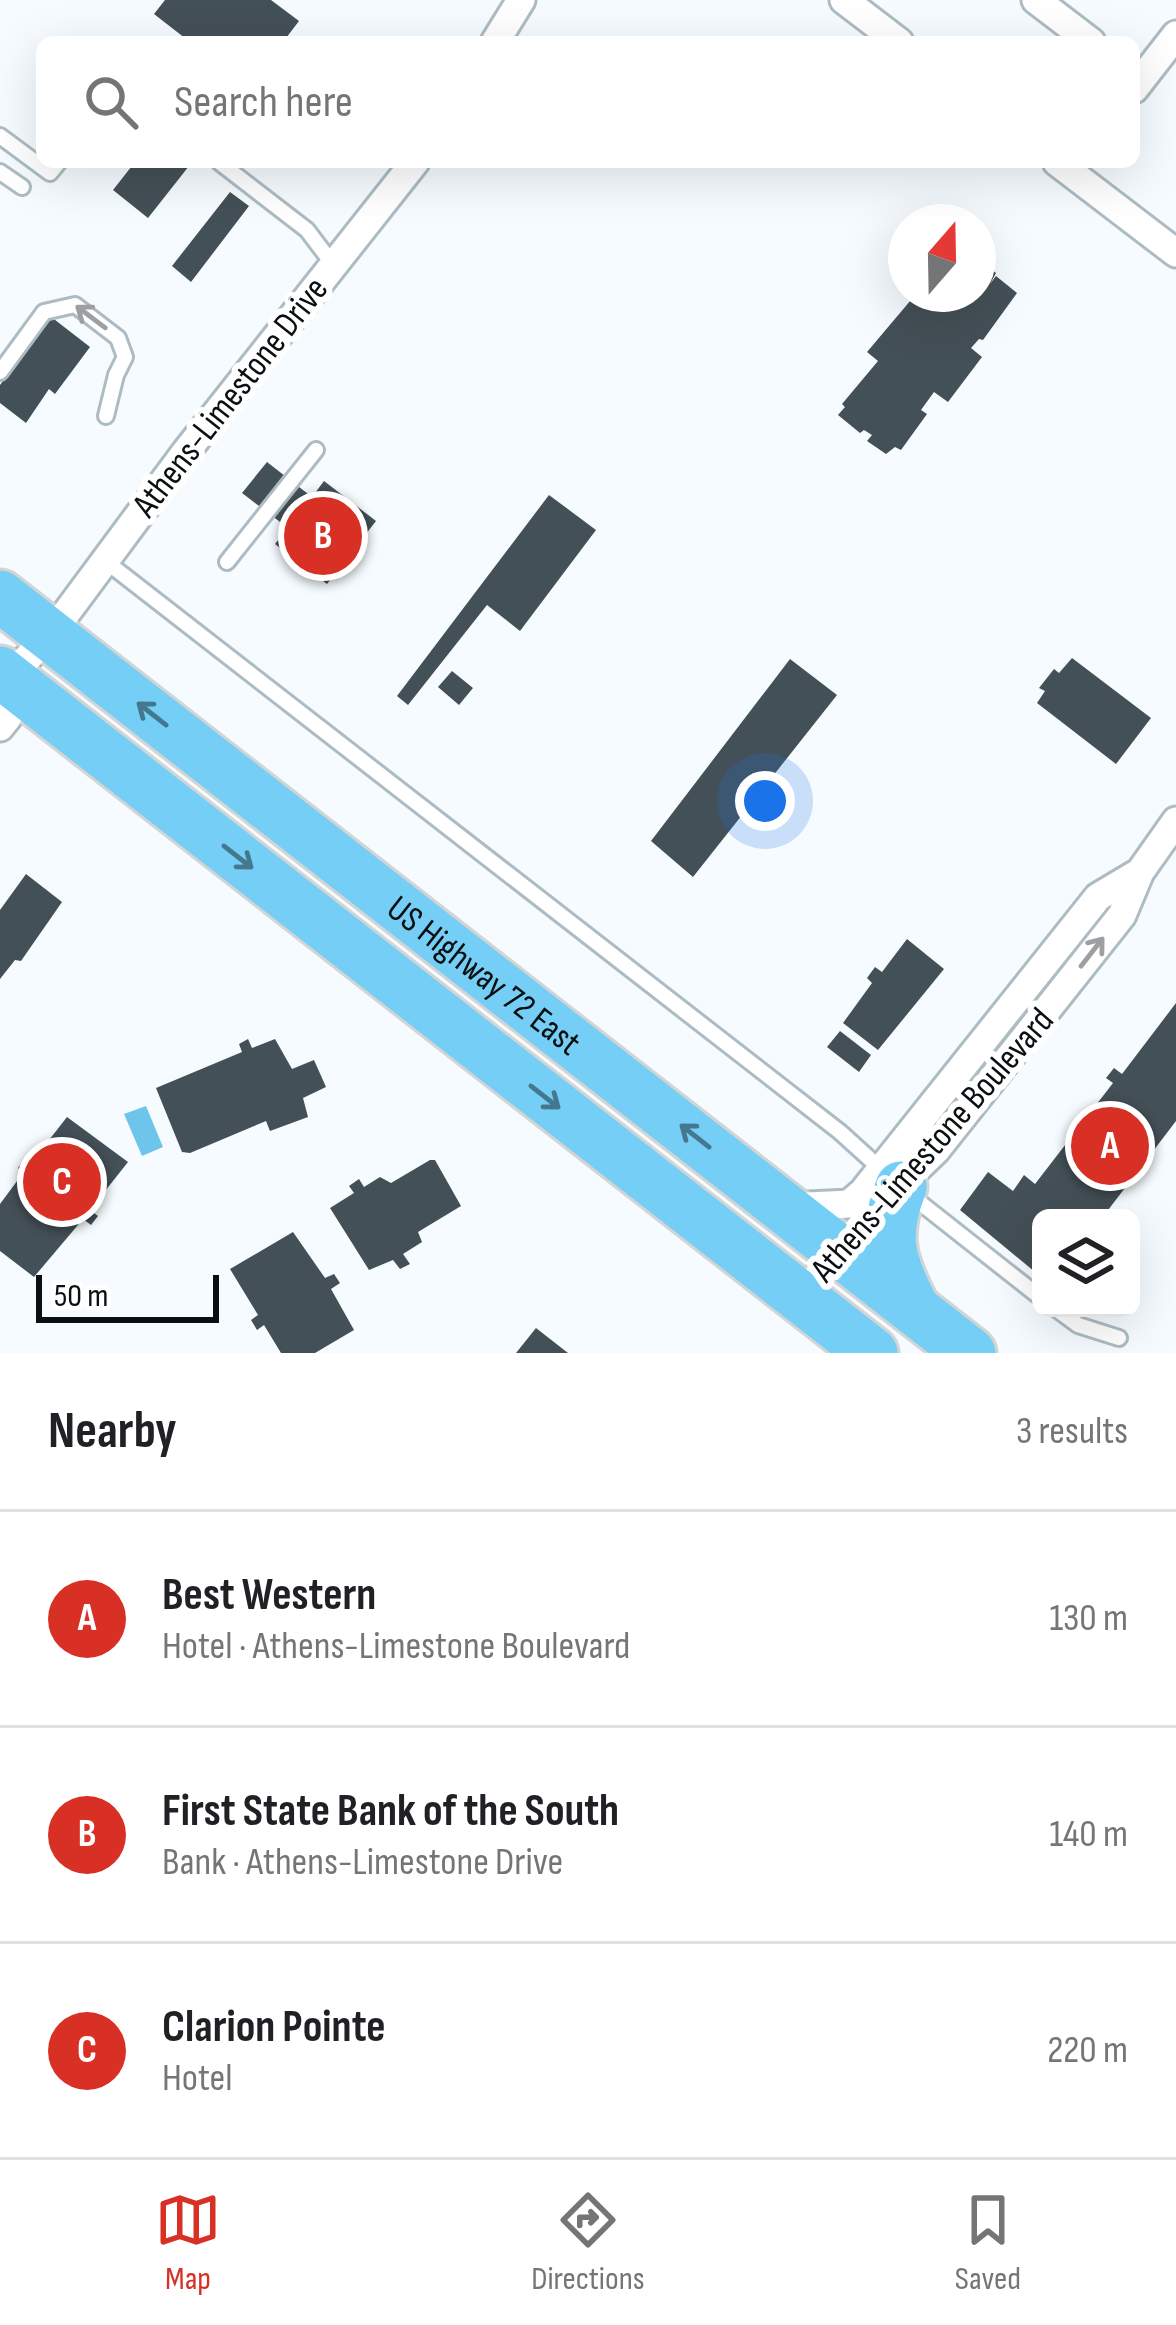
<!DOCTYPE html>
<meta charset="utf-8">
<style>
body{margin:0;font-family:"Sofia Sans Condensed",sans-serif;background:#f6f6f6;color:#202124}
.controls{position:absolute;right:36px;bottom:36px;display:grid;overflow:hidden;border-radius:18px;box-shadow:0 12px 48px #0002}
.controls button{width:108px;height:108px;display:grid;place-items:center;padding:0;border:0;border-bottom:3px solid #e0e0e0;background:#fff;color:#202124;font:60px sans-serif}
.compass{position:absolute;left:888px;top:204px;width:108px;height:108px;border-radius:50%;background:#fff;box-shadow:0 12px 48px #0002;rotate:20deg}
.scale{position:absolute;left:36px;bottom:30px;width:183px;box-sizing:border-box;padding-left:12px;border:6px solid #0a0f11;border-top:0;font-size:33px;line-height:42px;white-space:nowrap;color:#0a0f11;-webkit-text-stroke:9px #fff;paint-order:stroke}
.you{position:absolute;left:765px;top:801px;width:42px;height:42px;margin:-30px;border:9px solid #fff;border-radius:50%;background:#1a73e8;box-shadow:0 0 0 18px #1a73e833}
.badge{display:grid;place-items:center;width:78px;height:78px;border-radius:50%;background:#d93025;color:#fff;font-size:39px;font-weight:700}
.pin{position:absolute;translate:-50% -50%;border:6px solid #fff;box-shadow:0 3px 12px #0006}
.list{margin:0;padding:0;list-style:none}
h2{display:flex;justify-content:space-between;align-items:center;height:156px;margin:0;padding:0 48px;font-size:51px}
h2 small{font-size:39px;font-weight:400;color:#757577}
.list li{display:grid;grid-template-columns:78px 1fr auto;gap:36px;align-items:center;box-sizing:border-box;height:216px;padding:0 48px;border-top:3px solid #e0e0e0}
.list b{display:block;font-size:45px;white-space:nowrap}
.list p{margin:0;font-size:39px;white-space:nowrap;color:#757577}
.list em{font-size:39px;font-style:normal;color:#757577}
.icon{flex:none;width:66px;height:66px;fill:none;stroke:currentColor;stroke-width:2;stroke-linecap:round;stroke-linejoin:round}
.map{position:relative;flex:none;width:1176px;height:1353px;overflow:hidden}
.search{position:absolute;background:#fff;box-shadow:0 12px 48px #0002;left:36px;right:36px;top:36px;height:132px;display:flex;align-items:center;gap:30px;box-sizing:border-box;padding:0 42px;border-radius:18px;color:#757577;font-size:45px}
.sheet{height:804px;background:#fff}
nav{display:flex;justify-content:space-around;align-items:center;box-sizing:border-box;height:168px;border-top:3px solid #e0e0e0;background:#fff;font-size:33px;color:#757577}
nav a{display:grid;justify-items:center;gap:6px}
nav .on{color:#d93025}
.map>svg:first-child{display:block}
</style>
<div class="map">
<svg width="1176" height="1353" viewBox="0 0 1176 1353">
<rect width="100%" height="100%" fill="#f5fbfe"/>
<path fill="#6dc5ec" d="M146,1106l17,41 -21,9 -18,-42z"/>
<path fill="#445057" d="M165,0h106l28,21 -16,21h-93l-36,-28z
M135,162h49l5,4 -41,52 -35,-28z
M230,192l19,14 -58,76 -19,-16z
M978,258l18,15 -6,11 6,-8 21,17 -34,47 -4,-1 -8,9 11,9 -34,45 -14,-10 -13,18 6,4 -26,36 -6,-3 -9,7 -19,-13 5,-6 -8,-5 -4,3 -22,-18 7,-8 -3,-3 36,-43 -11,-9 49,-58h62z
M50,316l40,31 -35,47 -6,-5 -23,34 -26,-20v-18z
M267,462l45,35 12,-16 52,40 -49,63 -52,-40 13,-16 -46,-35z
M549,495l47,35 -76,101 -33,-26 -79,100 -11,-9z
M1072,658l79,60 -35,46 -79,-61 8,-12 -6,-3 15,-19 5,4z
M790,659l47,36 -144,182 -42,-36z
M452,671l21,17 -14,17 -21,-18z
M26,874l36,28 -41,59 -6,-1 -15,19v-69z
M907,939l37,30 -66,81 -35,-27 29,-40 -5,-5 8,-11 7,5z
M1176,1003v118l-74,97h-61v59l-81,-67 28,-38 25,19 11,-16 11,9 78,-101 -7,-5 8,-10 8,6z
M840,1031l31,24 -12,17 -32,-25z
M248,1039l4,9 23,-9 17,30 22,-9 12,27 -23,11 5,19 -38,14 -4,-10 -76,32 -8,-1 -26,-64 86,-36 -3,-8z
M67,1117l61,45 -38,48 8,6 -7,9 -8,-6 -49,58 -34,-26v-47l23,-31 -5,-5 7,-9 6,4z
M430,1160h5l26,46 -43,26 4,10 -19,12 7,10 -10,5 -7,-9 -24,10 -39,-62 24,-15 -5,-7 10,-7 5,8 16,-10 11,6z
M293,1232l32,46 9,-4 6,9 -9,6 23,41 -39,23h-34l-17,-28 -7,5 -6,-10 7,-5 -28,-46z
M536,1328l32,25h-52z"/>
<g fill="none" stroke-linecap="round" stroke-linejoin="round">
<g stroke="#adbcc3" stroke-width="20">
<path id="lane" d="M0,136l50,37 9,-11
M219,162l88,68 25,33
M0,172l22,15
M0,372l44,-60 31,-7 43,33 7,19 -9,18 -10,41
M104,560l736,572 43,39
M227,562l89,-112
M909,1194l132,104
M1055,1308l23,17 41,13"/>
</g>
<g stroke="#adbcc3" stroke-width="33">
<path id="street" d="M844,0l55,42
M1036,0l55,42
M495,42l26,-42
M1134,89l42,-54
M1057,162l119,91
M8,678l42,-43 135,-182 230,-291
M0,727l8,-10v-39
M788,1207l61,-3 14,-12 235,-295 42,-25
M800,1297l83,-96 53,-51 186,-235 18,-43 36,-51"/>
</g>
<g stroke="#d3d4d4" stroke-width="57">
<g id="highway">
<path id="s1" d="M0,596l970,757"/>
<path d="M0,672l872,681"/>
<path d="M901,1187c-19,48 -12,73 11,118"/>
</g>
</g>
<use href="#lane" stroke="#fff" stroke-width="14"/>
<use href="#street" stroke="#fff" stroke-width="27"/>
<use href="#highway" stroke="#74cef6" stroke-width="51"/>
</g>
<defs><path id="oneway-shaft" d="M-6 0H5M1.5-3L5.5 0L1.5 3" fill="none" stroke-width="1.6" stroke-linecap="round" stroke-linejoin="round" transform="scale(3)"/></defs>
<g stroke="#9d9fa0">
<use href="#oneway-shaft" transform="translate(91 317) rotate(-143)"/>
<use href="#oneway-shaft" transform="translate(1092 952) rotate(-52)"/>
</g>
<g stroke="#44788f">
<use href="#oneway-shaft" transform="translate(152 714) rotate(-142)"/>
<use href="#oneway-shaft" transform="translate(238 857) rotate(38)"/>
<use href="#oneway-shaft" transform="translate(545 1097) rotate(38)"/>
<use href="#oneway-shaft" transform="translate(695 1136) rotate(-142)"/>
</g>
<g text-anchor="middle" stroke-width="12" stroke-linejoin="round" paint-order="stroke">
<g font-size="36" fill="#0a0f11" stroke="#fff">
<text transform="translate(229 396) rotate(-52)" y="13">Athens-Limestone Drive</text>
<text dy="13" stroke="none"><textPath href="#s1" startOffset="615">US Highway 72 East</textPath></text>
<text transform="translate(931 1144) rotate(-49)" y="13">Athens-Limestone Boulevard</text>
</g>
</g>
</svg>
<div class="controls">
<button><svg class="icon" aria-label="layers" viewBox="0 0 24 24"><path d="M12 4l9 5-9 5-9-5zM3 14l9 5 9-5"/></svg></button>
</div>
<svg class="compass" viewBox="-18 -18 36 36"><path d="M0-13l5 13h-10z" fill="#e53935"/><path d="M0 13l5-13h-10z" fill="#757577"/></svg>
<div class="scale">50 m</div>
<div class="you"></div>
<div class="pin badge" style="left:1110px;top:1146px">A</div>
<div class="pin badge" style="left:323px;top:536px">B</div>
<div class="pin badge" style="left:62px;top:1182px">C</div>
<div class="search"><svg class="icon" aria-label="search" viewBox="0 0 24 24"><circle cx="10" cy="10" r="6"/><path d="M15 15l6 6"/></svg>Search here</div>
</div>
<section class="sheet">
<h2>Nearby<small>3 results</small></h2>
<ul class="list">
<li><span class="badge">A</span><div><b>Best Western</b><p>Hotel · Athens-Limestone Boulevard</p></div><em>130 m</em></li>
<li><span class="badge">B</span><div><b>First State Bank of the South</b><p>Bank · Athens-Limestone Drive</p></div><em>140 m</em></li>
<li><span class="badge">C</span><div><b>Clarion Pointe</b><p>Hotel</p></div><em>220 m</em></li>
</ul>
</section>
<nav>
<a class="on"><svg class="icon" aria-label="map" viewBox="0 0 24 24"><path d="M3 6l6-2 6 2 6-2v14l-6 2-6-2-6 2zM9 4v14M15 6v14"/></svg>Map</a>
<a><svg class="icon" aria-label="directions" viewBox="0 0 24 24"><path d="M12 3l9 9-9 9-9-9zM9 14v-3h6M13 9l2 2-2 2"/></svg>Directions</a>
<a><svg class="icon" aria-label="saved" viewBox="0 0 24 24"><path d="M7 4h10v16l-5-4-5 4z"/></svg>Saved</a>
</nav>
